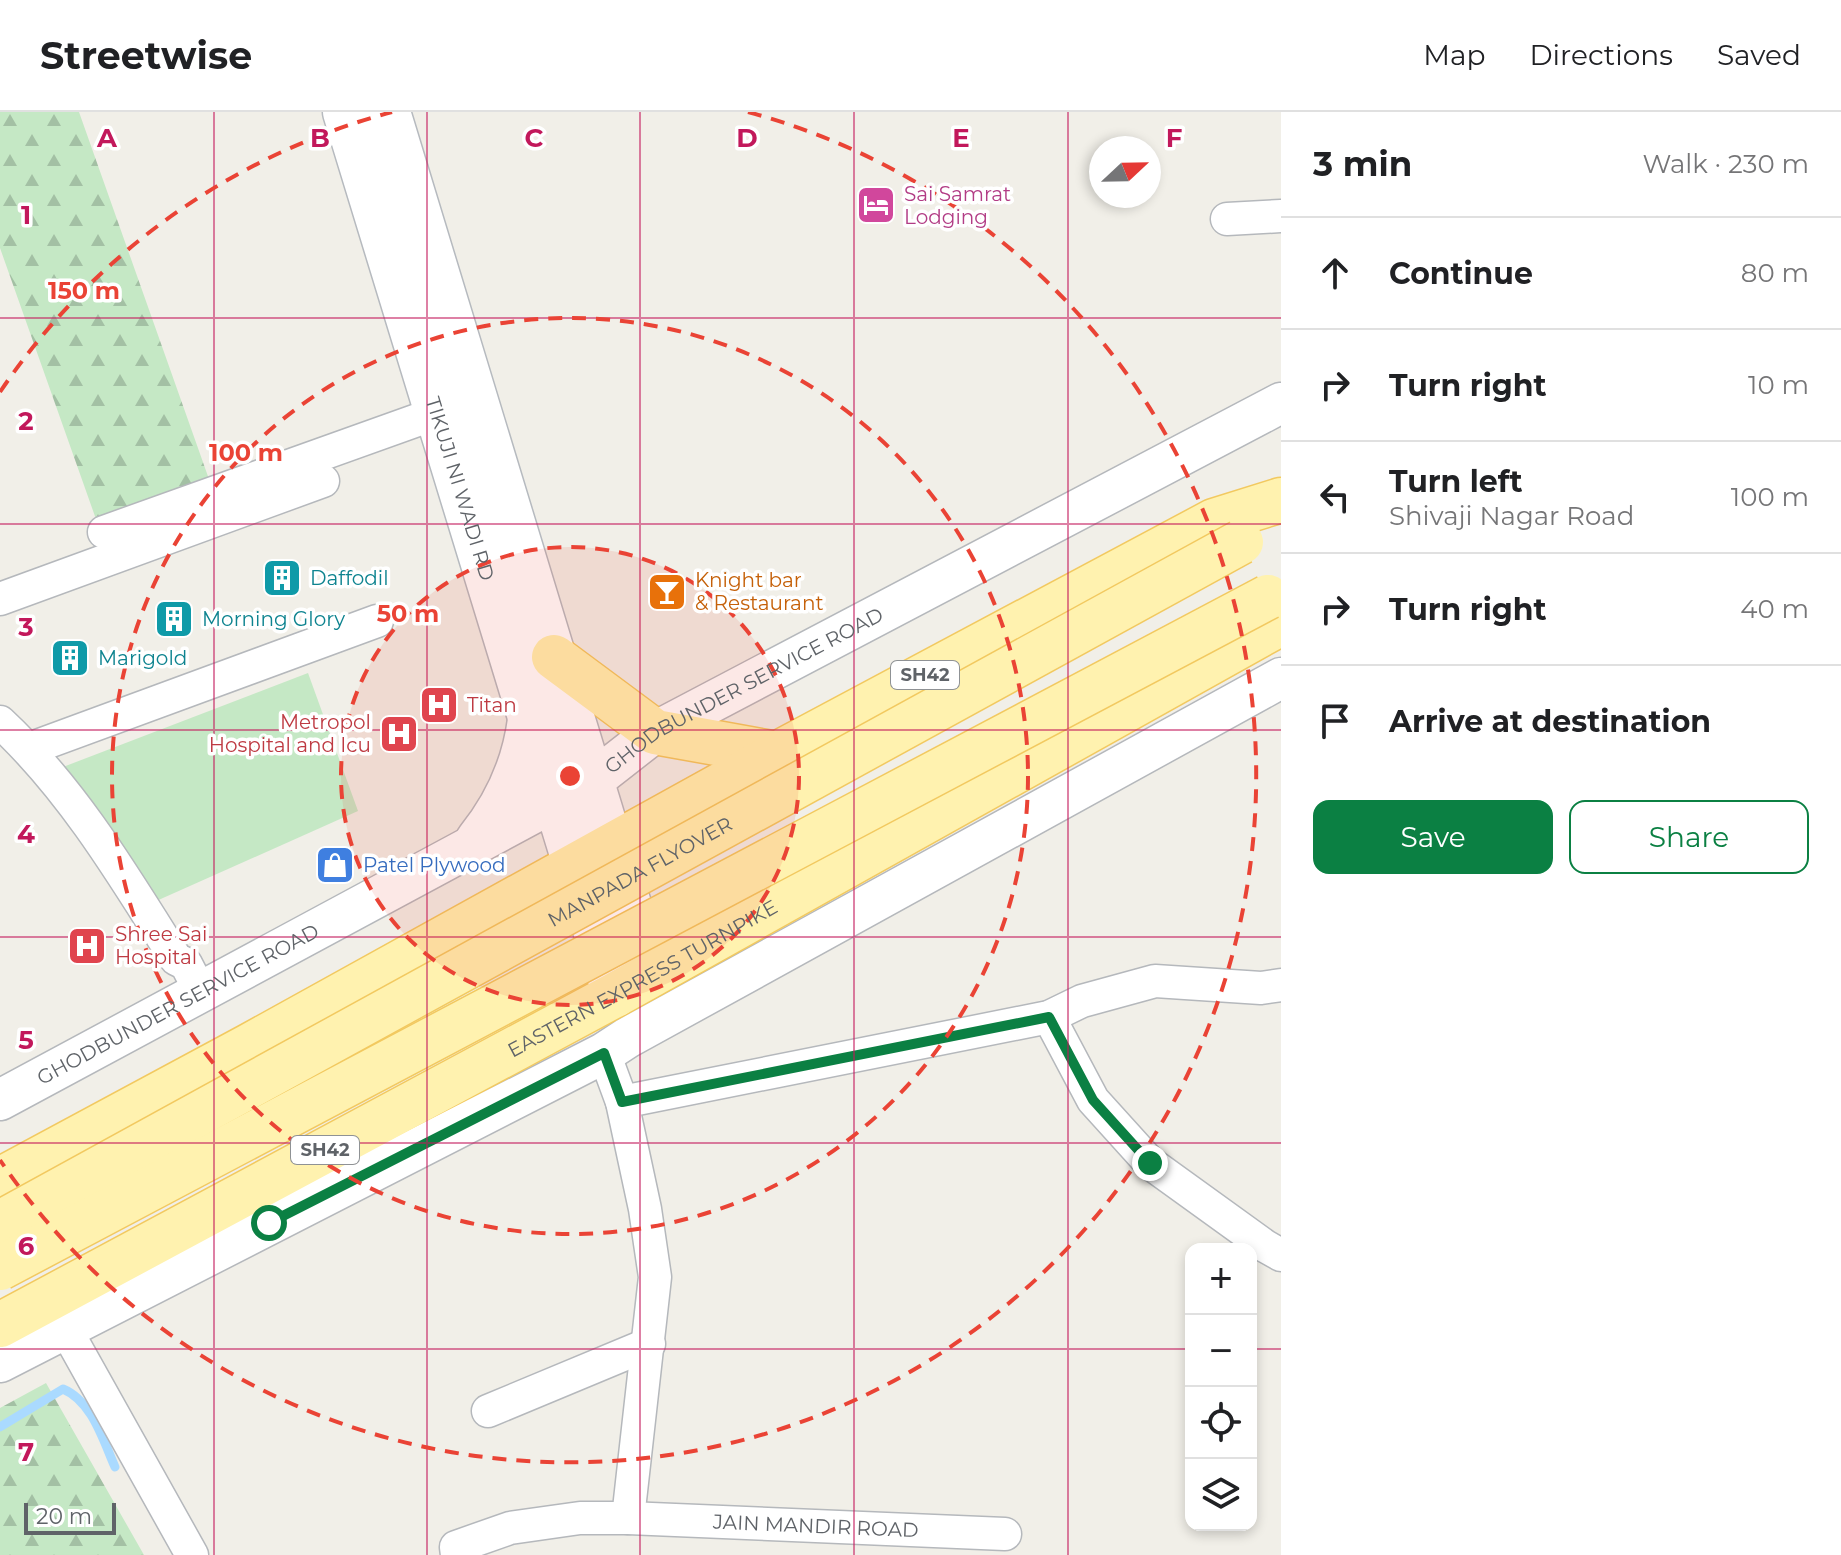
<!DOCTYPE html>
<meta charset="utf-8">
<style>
body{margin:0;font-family:Montserrat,sans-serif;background:#f6f6f6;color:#202124}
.controls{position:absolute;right:24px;bottom:24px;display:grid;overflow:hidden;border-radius:16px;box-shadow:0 4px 12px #0003}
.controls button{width:72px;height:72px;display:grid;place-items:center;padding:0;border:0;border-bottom:2px solid #e0e0e0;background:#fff;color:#202124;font:40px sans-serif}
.compass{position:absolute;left:1089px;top:24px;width:72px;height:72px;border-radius:50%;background:#fff;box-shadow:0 4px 12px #0003;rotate:68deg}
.scale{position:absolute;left:24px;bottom:20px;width:92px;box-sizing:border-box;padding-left:8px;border:4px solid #5f6368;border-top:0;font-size:22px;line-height:28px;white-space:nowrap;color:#5f6368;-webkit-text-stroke:6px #fff;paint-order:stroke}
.stop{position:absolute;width:24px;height:24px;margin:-18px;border:6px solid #0b8043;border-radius:50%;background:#fff}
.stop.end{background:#0b8043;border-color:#fff;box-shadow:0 2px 8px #0008}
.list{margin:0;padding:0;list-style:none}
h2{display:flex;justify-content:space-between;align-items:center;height:104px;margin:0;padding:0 32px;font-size:34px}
h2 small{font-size:26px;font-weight:400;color:#757577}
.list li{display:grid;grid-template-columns:52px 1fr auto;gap:24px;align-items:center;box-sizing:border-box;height:112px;padding:0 32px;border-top:2px solid #e0e0e0}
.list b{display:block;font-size:30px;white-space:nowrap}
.list p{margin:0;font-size:26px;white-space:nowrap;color:#757577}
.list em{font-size:26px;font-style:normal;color:#757577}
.actions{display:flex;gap:16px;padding:24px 32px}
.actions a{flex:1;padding:18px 0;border:2px solid #0b8043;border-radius:16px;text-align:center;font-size:28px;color:#0b8043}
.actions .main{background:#0b8043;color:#fff}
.icon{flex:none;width:44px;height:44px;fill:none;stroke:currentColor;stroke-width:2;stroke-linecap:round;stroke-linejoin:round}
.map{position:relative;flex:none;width:1281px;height:1443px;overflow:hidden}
header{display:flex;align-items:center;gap:48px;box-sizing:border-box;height:112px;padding:0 40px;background:#fff;border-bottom:2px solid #e0e0e0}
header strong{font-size:38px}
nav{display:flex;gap:44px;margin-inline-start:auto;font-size:28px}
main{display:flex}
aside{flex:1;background:#fff}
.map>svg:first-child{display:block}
</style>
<header>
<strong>Streetwise</strong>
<nav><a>Map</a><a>Directions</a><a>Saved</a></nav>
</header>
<main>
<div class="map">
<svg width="1281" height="1443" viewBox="0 0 1281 1443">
<defs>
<pattern id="forest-firs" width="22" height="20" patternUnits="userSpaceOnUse" patternTransform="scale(2)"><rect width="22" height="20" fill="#c5e8c5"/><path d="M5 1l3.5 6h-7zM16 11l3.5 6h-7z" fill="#a3c0a4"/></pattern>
</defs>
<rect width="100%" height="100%" fill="#f1efe8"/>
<path fill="#c5e8c5" d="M308,561l50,138 -204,91 -91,-135z"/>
<path fill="url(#forest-firs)" d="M0,0h79l131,370 -113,40 -97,-274z
M46,1271l98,172h-144v-147z"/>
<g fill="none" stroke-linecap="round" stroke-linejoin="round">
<path stroke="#aadaff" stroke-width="9" d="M0,1315l63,-38c29,12 40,51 52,78"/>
<g stroke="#b5b8bc" stroke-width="35">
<g id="minor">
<path d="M1227,107l54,-3"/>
<path d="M104,420l333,-119"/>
<path d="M0,487l323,-118"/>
<path d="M0,610c72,67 124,154 176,237l10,5 14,27"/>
<path d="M29,637l348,-128"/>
<path d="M1049,905l44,83 57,63 115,83 16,9"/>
<path d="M622,990l427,-85 33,-16 73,-20 106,7 20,-3"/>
<path d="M65,1216l127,227"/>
<path d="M488,1299l161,-67"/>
<path id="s1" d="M628,1406l377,16"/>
<path d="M457,1443l-1,-8 54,-19 70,-10h48l27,-241 -10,-68 -23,-107 -18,-49"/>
</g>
</g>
<g stroke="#b5b8bc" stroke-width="43">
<g id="tertiary">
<path id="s2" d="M0,988l591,-318 64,-50 626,-329"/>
<path d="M0,1250l604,-309 23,-15 654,-360"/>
</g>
</g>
<g stroke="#b6babf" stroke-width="47">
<g id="secondary">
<path id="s3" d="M345,0l270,883"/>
<path d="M388,0l260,855"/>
<path d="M478,728c29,-36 46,-74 52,-120"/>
</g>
</g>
<g stroke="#f2c960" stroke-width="47">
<g id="primary">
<path d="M554,545l101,75 122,22"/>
<path d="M0,1068l249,-134 528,-292 437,-233 67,-21"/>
<path id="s4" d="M0,1213l615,-330 666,-372"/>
</g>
</g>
<use href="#minor" stroke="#fff" stroke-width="32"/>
<use href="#tertiary" stroke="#fff" stroke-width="40"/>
<use href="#secondary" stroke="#fff" stroke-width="44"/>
<use href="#primary" stroke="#fff2af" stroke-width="44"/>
<g stroke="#f2c960" stroke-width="47" stroke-linecap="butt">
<g id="primary-bridge">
<path id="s5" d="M0,1111l1241,-681"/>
<path d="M0,1156l1268,-671"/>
</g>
</g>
<use href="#primary-bridge" stroke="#fff2af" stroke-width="44"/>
</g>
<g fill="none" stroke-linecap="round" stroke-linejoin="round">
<path stroke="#0b8043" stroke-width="10" d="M269,1111l335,-170 18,49 427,-85 44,83 57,63"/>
</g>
<path fill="none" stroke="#c2185b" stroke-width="2" stroke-opacity="0.55" d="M214,0v1443M427,0v1443M640,0v1443M854,0v1443M1068,0v1443M0,206h1281M0,412h1281M0,618h1281M0,825h1281M0,1031h1281M0,1237h1191M1251,1237h30"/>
<circle cx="570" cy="664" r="229" fill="#ea4335" fill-opacity=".12"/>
<g fill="none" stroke="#ea4335" stroke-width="4" stroke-dasharray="14 10">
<circle cx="570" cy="664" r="229"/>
<circle cx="570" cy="664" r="458"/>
<path d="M0 280A687 687 0 0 1 392 0M748 0A687 687 0 1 1 0 1048"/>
</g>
<defs>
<g id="hotel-square" transform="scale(2)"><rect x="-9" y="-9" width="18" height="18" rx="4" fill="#d1479c" stroke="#fff"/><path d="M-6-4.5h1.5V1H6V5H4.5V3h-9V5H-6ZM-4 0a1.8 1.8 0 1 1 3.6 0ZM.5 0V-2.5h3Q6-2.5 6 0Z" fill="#fff"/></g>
<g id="building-square" transform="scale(2)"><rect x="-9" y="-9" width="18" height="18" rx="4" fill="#0f9aa8" stroke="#fff"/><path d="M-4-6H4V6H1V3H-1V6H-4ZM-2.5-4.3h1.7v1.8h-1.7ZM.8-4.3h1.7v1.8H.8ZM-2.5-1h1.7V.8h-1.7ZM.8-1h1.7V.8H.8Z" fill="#fff"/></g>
<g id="bar-square" transform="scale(2)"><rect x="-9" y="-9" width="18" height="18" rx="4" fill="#e8710a" stroke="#fff"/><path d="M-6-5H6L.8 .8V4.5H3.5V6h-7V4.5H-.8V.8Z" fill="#fff"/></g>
<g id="hospital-square" transform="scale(2)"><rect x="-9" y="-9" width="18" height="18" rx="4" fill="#e0444e" stroke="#fff"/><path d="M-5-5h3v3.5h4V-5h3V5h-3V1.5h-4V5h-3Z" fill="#fff"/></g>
<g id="shop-square" transform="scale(2)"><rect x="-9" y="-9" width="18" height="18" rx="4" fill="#3f7fe0" stroke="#fff"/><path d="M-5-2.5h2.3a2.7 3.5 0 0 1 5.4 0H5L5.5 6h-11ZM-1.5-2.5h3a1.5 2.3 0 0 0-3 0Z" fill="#fff"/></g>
</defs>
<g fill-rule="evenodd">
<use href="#hotel-square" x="876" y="93"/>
<use href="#building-square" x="282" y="466"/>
<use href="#bar-square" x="667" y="480"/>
<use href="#building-square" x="174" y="507"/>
<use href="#building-square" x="70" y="546"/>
<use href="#hospital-square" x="439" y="593"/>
<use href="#hospital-square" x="399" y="622"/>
<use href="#shop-square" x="335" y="753"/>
<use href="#hospital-square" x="87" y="834"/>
</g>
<g text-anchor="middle" stroke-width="7" stroke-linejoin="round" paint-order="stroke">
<g fill="#fff" stroke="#8f9295" stroke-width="2">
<rect x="891" y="549" width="68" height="28" rx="6"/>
<rect x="291" y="1024" width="68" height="28" rx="6"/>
</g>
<g font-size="18" font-weight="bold" fill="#5f6368">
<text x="925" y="569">SH42</text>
<text x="325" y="1044">SH42</text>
</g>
<g font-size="20" fill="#b23c85" stroke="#fff" text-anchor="start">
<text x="904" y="89">Sai Samrat<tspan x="904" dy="23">Lodging</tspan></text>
</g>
<g font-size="20" fill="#5f6368" stroke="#fff">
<text dy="7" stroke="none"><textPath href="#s3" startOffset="394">TIKUJI NI WADI RD</textPath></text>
<text dy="7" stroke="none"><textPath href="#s2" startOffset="850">GHODBUNDER SERVICE ROAD</textPath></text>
<text dy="7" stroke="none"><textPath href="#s5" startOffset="730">MANPADA FLYOVER</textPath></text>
<text dy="7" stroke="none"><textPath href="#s4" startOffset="730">EASTERN EXPRESS TURNPIKE</textPath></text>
<text dy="7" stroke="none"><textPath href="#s2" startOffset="202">GHODBUNDER SERVICE ROAD</textPath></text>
<text dy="7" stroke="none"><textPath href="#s1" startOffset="188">JAIN MANDIR ROAD</textPath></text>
</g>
<g font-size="20" fill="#0d838f" stroke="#fff" text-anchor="start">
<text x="310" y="473">Daffodil</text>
<text x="202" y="514">Morning Glory</text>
<text x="98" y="553">Marigold</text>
</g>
<g font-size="20" fill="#c56008" stroke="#fff" text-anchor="start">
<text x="695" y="475">Knight bar<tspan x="695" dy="23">&amp; Restaurant</tspan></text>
</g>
<g font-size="20" fill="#be3a42" stroke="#fff" text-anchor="start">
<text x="467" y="600">Titan</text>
<text x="371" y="617" text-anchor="end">Metropol<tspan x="371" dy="23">Hospital and Icu</tspan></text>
<text x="115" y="829">Shree Sai<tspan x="115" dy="23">Hospital</tspan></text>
</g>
<g font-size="20" fill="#366cbe" stroke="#fff" text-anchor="start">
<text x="363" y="760">Patel Plywood</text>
</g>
</g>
<g font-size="26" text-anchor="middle" font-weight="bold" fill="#c2185b" stroke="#fff" stroke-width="7" stroke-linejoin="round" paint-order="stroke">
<text x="107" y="35">A</text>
<text x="320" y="35">B</text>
<text x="534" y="35">C</text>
<text x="747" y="35">D</text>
<text x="961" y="35">E</text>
<text x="1174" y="35">F</text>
<text x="26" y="112">1</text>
<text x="26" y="318">2</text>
<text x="26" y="524">3</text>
<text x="26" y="731">4</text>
<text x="26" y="937">5</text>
<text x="26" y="1143">6</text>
<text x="26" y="1349">7</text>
</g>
<circle cx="570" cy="664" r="12" fill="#ea4335" stroke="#fff" stroke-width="4"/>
<g font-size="24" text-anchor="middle" font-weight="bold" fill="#ea4335" stroke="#fff" stroke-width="7" stroke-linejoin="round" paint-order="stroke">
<text x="84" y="187">150 m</text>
<text x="246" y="349">100 m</text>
<text x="408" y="510">50 m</text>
</g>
</svg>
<div class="controls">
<button>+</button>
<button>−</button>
<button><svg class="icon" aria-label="locate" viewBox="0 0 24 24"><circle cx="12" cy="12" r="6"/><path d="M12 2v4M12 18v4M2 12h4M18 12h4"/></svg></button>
<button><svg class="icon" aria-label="layers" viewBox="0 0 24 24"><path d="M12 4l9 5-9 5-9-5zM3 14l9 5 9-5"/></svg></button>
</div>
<svg class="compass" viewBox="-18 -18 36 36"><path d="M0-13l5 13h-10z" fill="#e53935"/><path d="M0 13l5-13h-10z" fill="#757577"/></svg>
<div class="scale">20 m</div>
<div class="stop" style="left:269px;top:1111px"></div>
<div class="stop end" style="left:1150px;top:1051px"></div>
</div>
<aside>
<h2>3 min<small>Walk · 230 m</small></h2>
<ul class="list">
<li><svg class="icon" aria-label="ahead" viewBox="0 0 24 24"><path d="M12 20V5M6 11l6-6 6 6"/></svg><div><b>Continue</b></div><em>80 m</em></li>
<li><svg class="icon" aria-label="right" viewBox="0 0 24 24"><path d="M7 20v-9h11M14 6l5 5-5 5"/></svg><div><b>Turn right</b></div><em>10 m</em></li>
<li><svg class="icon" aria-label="left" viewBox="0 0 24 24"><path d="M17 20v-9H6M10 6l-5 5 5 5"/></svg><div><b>Turn left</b><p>Shivaji Nagar Road</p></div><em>100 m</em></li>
<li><svg class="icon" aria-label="right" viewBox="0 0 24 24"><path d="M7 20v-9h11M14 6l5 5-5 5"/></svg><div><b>Turn right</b></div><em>40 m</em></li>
<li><svg class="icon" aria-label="arrive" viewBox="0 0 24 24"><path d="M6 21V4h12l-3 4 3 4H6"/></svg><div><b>Arrive at destination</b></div></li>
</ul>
<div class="actions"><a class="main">Save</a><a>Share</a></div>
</aside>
</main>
